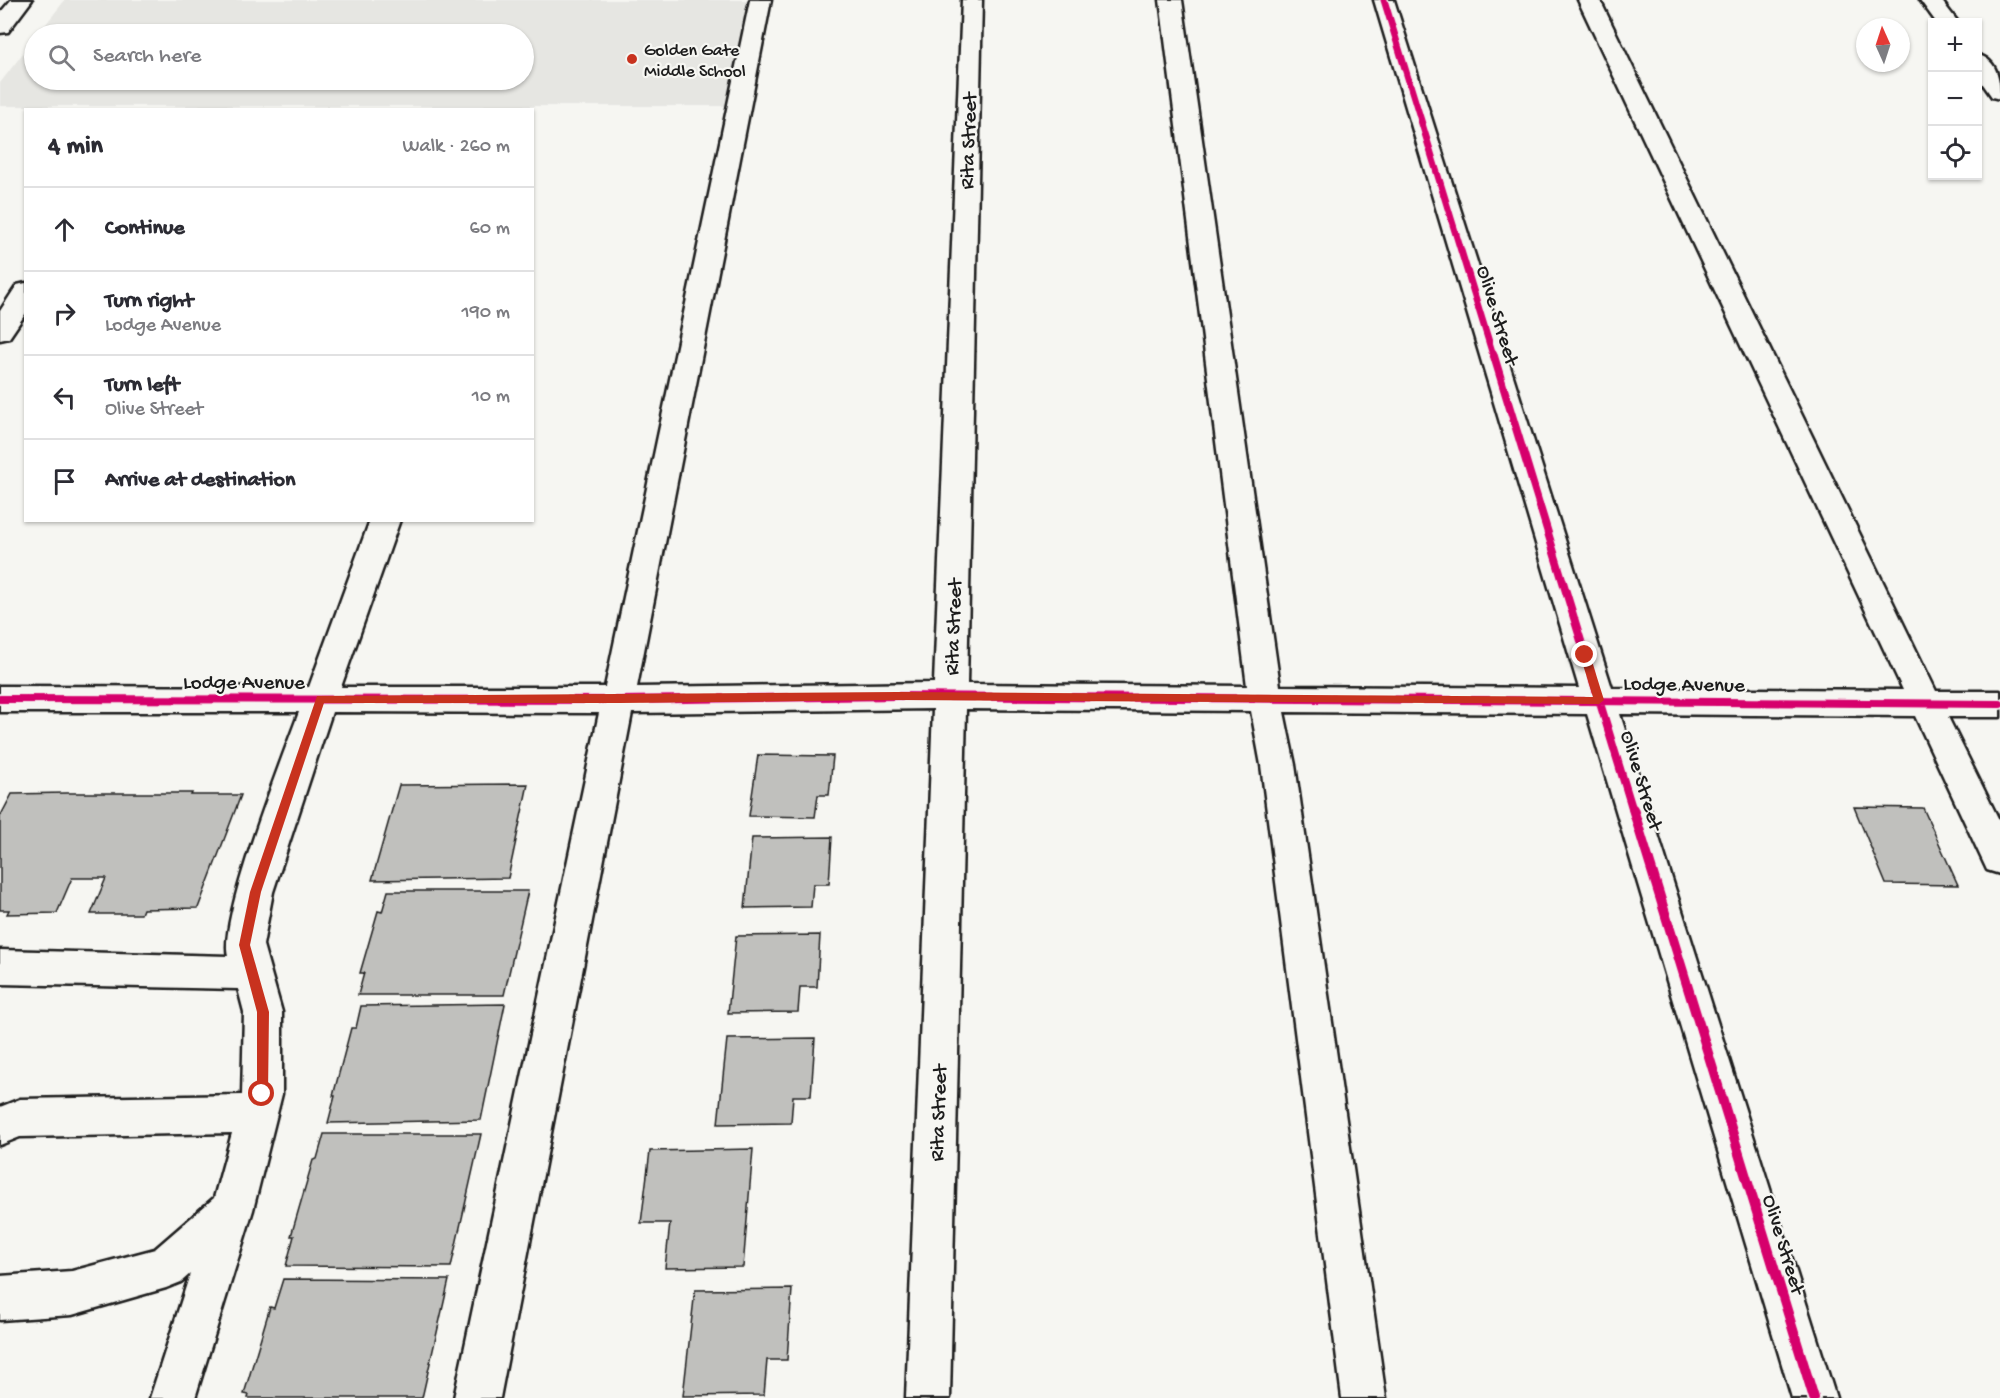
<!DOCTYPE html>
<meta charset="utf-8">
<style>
body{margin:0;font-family:"Gochi Hand",sans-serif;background:#f2f2f3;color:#2b2b33}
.controls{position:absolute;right:18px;top:18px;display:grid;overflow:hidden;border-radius:0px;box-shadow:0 2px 4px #0004}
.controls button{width:54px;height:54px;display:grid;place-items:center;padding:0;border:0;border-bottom:2px solid #e1e1e2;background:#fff;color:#2b2b33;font:30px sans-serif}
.compass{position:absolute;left:1856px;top:18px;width:54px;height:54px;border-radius:50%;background:#fff;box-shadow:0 2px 4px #0004;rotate:357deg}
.stop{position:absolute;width:18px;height:18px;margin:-14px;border:4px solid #c8321e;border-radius:50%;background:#fff}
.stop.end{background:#c8321e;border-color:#fff;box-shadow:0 2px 6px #0008}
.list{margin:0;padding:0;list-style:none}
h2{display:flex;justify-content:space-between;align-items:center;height:78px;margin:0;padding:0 24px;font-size:26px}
h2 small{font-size:20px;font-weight:400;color:#7c7c81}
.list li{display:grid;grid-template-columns:39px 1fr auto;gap:18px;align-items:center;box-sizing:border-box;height:84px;padding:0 24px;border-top:2px solid #e1e1e2}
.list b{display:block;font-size:22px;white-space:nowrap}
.list p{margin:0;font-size:20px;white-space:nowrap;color:#7c7c81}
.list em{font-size:20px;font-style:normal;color:#7c7c81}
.icon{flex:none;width:33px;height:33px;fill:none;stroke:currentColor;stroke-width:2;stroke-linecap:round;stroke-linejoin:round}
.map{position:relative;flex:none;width:2000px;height:1398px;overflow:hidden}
.search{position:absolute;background:#fff;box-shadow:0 2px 4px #0004;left:24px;top:24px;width:510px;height:66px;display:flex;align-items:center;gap:15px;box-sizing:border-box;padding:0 21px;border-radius:33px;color:#7c7c81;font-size:22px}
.panel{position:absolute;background:#fff;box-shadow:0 2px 4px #0004;left:24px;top:108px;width:510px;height:414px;border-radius:0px}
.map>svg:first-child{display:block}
</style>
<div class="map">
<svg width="2000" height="1398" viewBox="0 0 2000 1398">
<rect width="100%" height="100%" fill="#f6f6f2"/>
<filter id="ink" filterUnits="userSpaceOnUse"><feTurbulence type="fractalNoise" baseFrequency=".0167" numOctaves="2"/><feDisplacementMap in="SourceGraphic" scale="12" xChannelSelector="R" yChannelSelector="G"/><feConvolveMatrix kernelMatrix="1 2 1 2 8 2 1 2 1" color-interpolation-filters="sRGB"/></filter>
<g filter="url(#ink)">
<path fill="#e6e6e2" d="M65,0h688l-21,106h-732v-23l34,-44v41h490v-46h-486z"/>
<path fill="#c0c0bd" stroke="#1c1c1c" stroke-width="1.5" d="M758,755l75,1 -4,39h-11l-3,22 -66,-1z
M528,784l-20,94 -136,2 27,-95z
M66,793h126l-1,2h50l-43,113 -55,1 -2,5h-50l15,-36h-34l-15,35 -50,1 2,-4h-9v-93l12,-23z
M1854,807l69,1 35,77 -72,-1z
M832,837l-3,47h-16l-2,23 -66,1 7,-70z
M388,891h140l-24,104h-146l6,-22h-4l18,-62 4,1z
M820,935l-3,52h-17l-2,25 -70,1 8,-77z
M505,1004l-24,116 -153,3 7,-27h-2l18,-68h5l5,-22z
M815,1038l-4,58h-18l-2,27 -73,1 9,-85z
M324,1134h157l-30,133 -165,-1 8,-30h-3l22,-76 4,-1z
M753,1149l-10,118 -78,1 5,-45h-29l9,-72z
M283,1279l166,1 -27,118h-174l1,-3 -5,-1 26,-87 4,1z
M792,1289l-5,71h-20l-3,35 -81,1 12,-106z"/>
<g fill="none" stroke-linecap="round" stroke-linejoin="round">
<g stroke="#1c1c1c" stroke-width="5">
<path id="minor" d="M11,0h21l-24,32 -8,1v-20z
M750,0h21l-134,687 297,-4 28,-683h20l-15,684 280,2 -87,-686h22l98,686 299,2 -205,-688h20l218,688 291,2 -325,-690h22l336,691h64v26h-52l52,105v52l-13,-4 -72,-154 -295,-2 216,684h-44l-205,-684 -303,-2 11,53 91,633h-44l-81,-633 -10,-54 -285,-2 -16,689h-44l27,-689 -301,4 -132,685h-46l145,-685 -267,-1 -59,180 -10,53 19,67v82l-29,116 -58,188h-45l40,-124 -9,8 -15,6 -94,27 -72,5v-44l72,-5 83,-22 59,-51 18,-65 -212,4 -20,8v-38l20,-8 222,-4 2,-83 -6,-23 -238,-5v-34l228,6c-10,-36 55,-200 71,-244h-299v-26l309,1 61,-167h30l-59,167h264z
M1920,0h21l17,22h-22z
M1978,55c20,5 22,26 22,44l-8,-2 -14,-20z
M26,283v30l-17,25 -9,2v-29l17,-26z"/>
</g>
<use href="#minor" fill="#f6f6f2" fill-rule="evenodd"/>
<g stroke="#f6f6f2" stroke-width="10">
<path id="cycleway-far2" d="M1384,0l109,355"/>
</g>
<g stroke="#f6f6f2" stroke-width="12">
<path id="cycleway-far1" d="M1493,353l140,458
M0,699l620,1 278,-4 1102,8"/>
</g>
<g stroke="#f6f6f2" stroke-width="14">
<path id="cycleway" d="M1633,809l181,589"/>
</g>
<use href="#cycleway-far2" stroke="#d6006c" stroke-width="7"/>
<use href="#cycleway-far1" stroke="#d6006c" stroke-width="8"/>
<use href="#cycleway" stroke="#d6006c" stroke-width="10"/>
</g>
</g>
<path fill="#c8321e" d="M1585,651l5,4 14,45 -5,4 -701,-4 -278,3h-296l-63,189 -11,53 19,67 -1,82 -6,6 -5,-6v-82l-18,-67 11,-53 67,-196 581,-4 695,5 -13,-42z"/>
<circle fill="#c8321e" stroke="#f6f6f2" stroke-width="2" cx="632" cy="59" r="6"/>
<g text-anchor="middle" stroke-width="4.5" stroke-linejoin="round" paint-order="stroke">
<g font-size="18" fill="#1c1c1c" stroke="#f6f6f2" text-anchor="start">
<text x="644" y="55">Golden Gate<tspan x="644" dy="21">Middle School</tspan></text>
</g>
<g font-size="21" fill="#1c1c1c" stroke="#f6f6f2">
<text transform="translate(967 141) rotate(-88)" y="7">Rita Street</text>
<text transform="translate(1499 315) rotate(73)" y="7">Olive Street</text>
<text transform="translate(952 627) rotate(-88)" y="7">Rita Street</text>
<text x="244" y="688">Lodge Avenue</text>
<text transform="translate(1684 683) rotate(1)" y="7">Lodge Avenue</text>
<text transform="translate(1643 780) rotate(73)" y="7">Olive Street</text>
<text transform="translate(937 1113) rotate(-88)" y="7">Rita Street</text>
<text transform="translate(1785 1244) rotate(73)" y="7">Olive Street</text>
</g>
</g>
</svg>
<div class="controls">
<button>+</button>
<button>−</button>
<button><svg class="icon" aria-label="locate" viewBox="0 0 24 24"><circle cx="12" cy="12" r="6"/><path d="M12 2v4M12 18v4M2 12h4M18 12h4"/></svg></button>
</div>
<svg class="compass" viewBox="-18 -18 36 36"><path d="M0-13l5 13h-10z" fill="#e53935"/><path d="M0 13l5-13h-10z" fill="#7c7c81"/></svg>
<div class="stop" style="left:262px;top:1094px"></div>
<div class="stop end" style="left:1585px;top:655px"></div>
<div class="search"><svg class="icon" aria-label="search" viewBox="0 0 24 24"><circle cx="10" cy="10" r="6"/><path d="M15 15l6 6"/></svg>Search here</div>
<section class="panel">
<h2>4 min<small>Walk · 260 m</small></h2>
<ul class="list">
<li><svg class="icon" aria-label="ahead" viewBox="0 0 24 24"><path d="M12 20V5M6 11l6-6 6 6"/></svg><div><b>Continue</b></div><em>60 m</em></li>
<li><svg class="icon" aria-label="right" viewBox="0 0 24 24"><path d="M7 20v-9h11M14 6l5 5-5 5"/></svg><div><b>Turn right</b><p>Lodge Avenue</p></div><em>190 m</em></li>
<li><svg class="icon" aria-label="left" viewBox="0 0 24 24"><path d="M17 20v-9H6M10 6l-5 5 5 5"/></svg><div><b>Turn left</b><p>Olive Street</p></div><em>10 m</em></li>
<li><svg class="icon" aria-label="arrive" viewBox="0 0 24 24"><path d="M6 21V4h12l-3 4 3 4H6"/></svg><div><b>Arrive at destination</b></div></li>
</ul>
</section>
</div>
